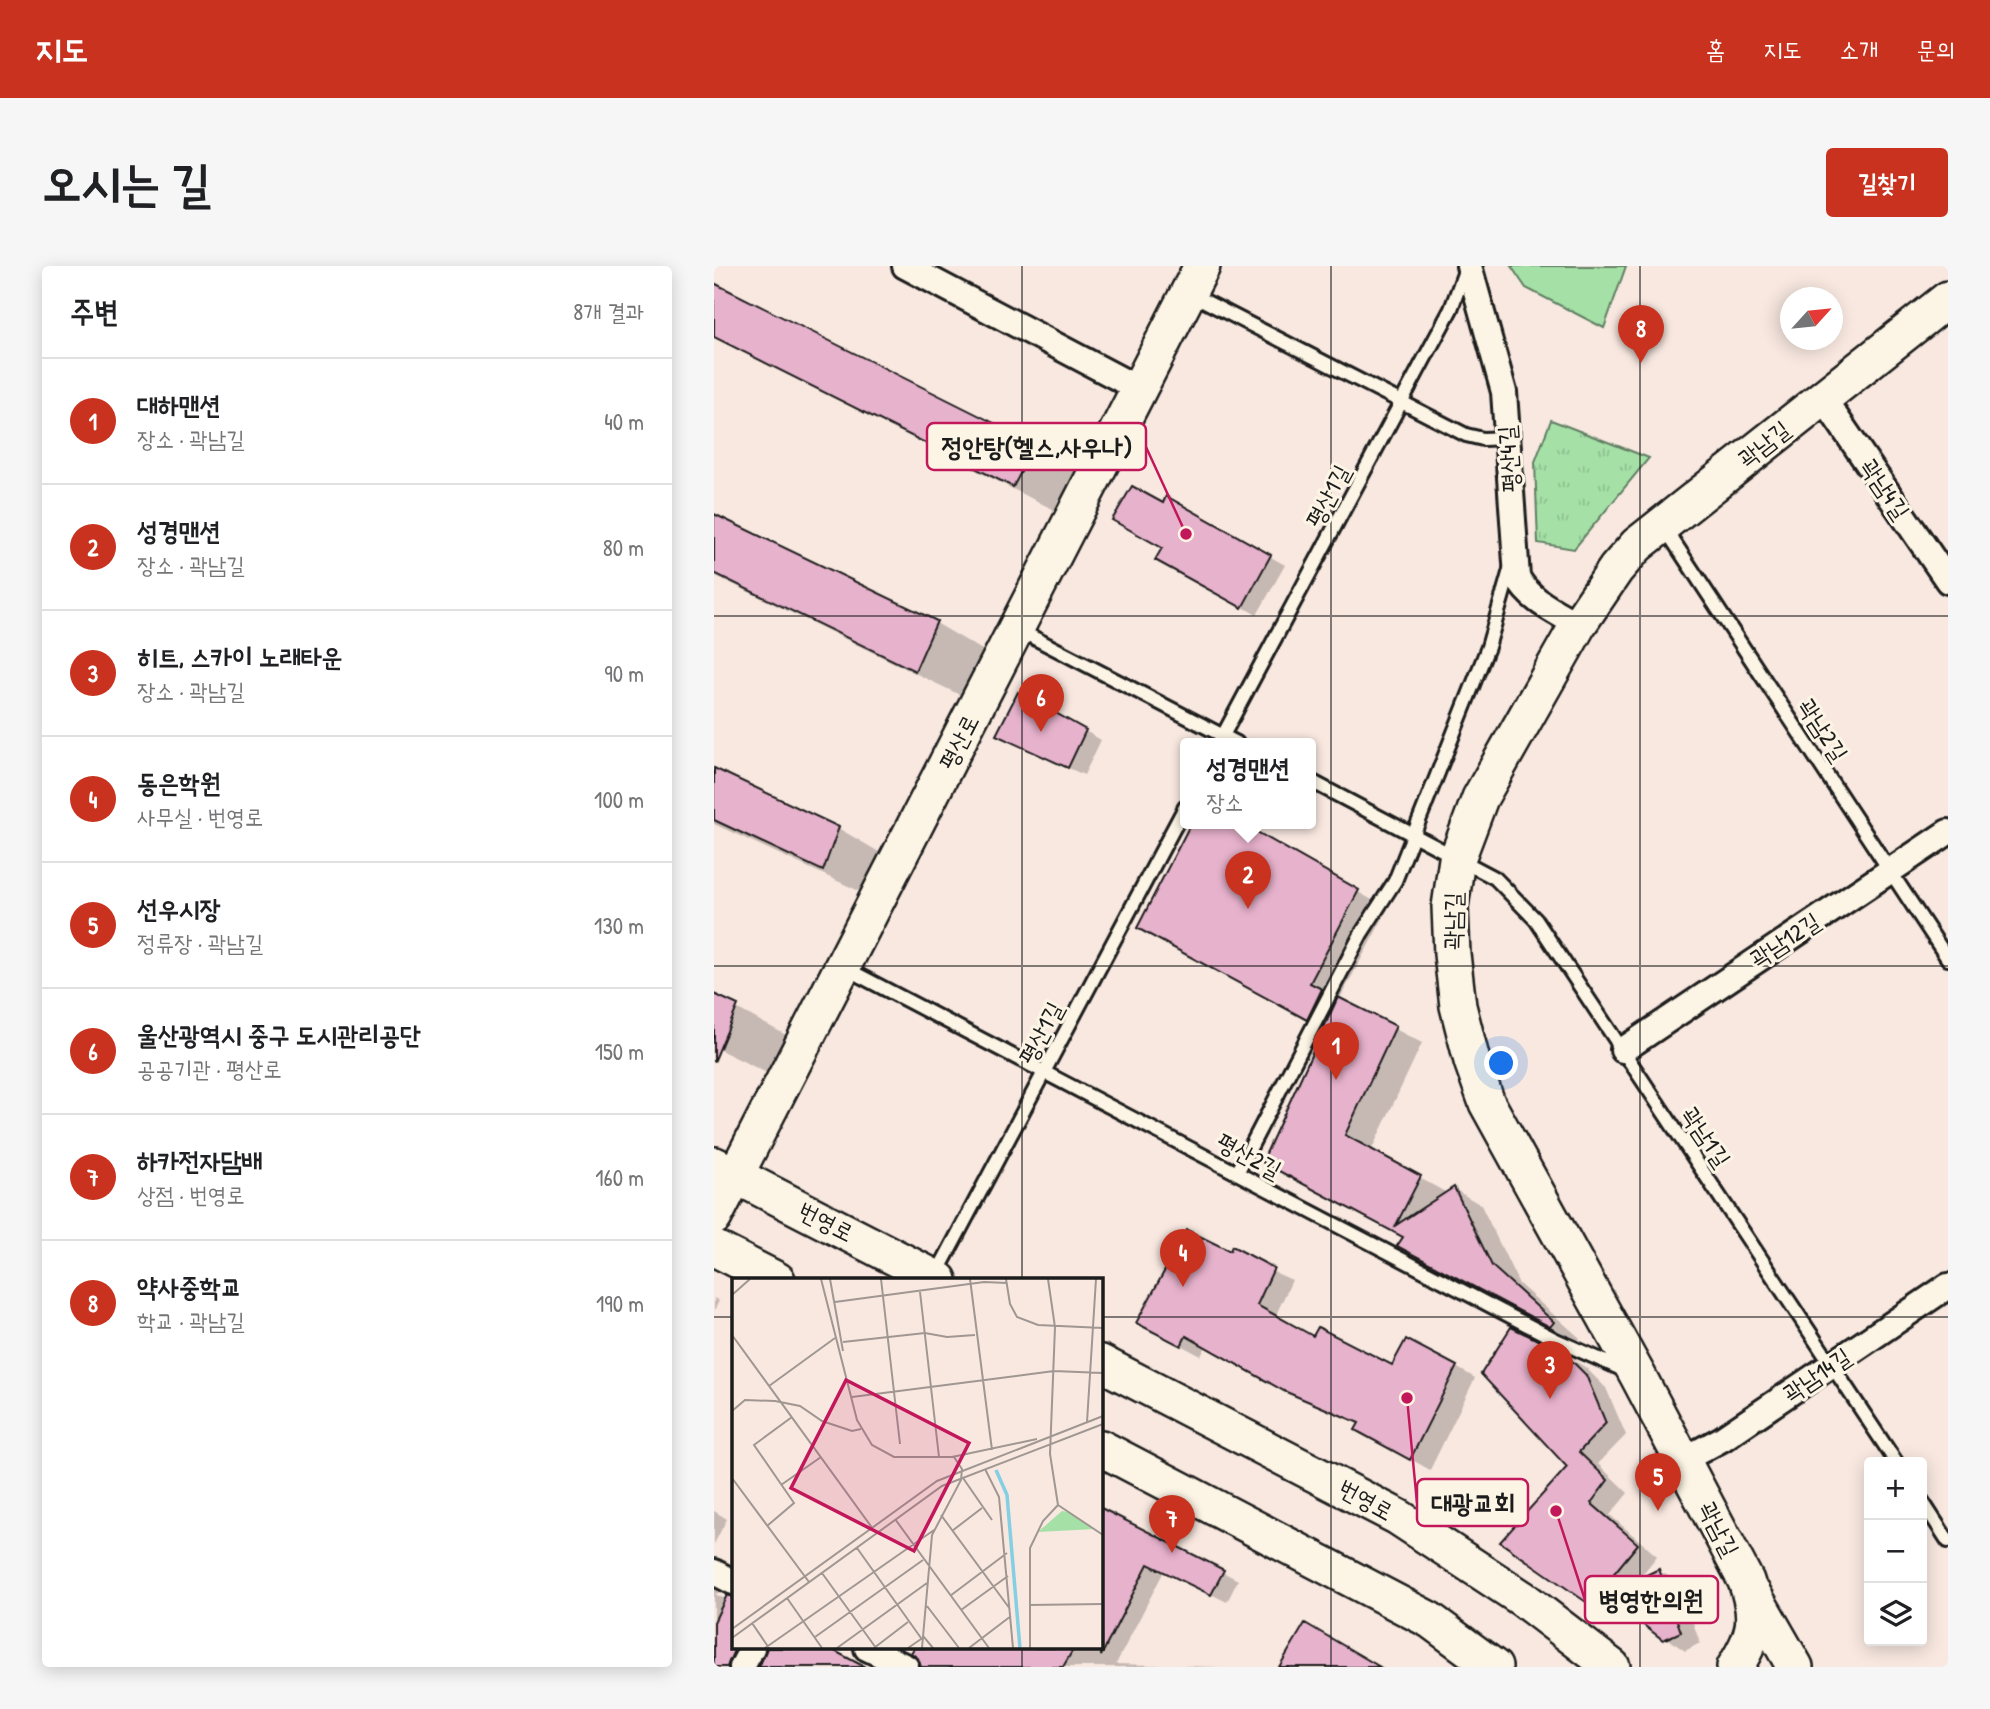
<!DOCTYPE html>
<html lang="ko">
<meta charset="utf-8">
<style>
body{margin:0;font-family:"Patrick Hand","Poor Story",sans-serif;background:#f6f6f6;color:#202124}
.controls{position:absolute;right:21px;bottom:21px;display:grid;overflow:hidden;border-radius:7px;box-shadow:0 4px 18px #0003}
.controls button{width:63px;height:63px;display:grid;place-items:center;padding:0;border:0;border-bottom:2px solid #e0e0e0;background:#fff;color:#202124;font:35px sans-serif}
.compass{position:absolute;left:1066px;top:21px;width:63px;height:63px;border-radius:50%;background:#fff;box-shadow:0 4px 18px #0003;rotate:63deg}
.you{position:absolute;left:788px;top:798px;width:24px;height:24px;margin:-18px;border:5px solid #fff;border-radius:50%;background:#1a73e8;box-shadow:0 0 0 10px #1a73e833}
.badge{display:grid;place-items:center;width:46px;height:46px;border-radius:50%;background:#c8321e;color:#fff;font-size:23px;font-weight:700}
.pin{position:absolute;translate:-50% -58px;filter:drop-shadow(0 2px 4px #0008)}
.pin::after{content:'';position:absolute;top:37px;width:24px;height:21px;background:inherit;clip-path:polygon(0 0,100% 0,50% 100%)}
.popup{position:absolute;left:466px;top:472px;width:136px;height:91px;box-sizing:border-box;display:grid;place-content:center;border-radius:7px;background:#fff;filter:drop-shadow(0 2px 5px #0005);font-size:23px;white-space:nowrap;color:#757577}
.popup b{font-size:26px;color:#202124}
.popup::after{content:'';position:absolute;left:50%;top:100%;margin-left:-14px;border:14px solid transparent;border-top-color:#fff}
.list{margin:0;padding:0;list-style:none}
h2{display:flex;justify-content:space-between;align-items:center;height:91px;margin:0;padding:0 28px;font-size:30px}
h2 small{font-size:23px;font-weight:400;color:#757577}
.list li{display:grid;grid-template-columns:46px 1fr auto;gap:21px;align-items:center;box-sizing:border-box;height:126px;padding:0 28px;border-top:2px solid #e0e0e0}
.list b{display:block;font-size:26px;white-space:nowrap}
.list p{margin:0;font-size:23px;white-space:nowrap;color:#757577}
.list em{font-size:23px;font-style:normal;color:#757577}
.icon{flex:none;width:38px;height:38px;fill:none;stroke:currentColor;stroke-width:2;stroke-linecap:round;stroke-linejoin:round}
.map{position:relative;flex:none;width:1234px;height:1401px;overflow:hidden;border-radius:7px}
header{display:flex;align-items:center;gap:42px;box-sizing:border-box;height:98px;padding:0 35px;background:#c8321e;color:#fff}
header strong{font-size:33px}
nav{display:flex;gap:38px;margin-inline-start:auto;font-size:24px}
.intro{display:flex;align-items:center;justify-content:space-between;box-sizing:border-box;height:168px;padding:0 42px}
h1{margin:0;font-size:49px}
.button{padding:18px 32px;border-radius:7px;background:#c8321e;color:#fff;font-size:24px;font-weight:700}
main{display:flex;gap:42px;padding:0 42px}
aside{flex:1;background:#fff;border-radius:7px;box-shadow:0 4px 18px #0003}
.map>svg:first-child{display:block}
</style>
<header>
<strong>지도</strong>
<nav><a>홈</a><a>지도</a><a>소개</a><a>문의</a></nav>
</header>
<div class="intro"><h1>오시는 길</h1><a class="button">길찾기</a></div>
<main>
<aside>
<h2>주변<small>8개 결과</small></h2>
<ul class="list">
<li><span class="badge">1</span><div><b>대하맨션</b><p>장소 · 곽남길</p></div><em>40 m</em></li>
<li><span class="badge">2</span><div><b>성경맨션</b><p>장소 · 곽남길</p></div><em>80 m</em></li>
<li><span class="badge">3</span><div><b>히트, 스카이 노래타운</b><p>장소 · 곽남길</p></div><em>90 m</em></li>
<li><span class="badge">4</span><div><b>동은학원</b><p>사무실 · 번영로</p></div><em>100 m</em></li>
<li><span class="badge">5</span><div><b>선우시장</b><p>정류장 · 곽남길</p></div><em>130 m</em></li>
<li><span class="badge">6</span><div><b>울산광역시 중구 도시관리공단</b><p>공공기관 · 평산로</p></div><em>150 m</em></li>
<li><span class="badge">7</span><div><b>하카전자담배</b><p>상점 · 번영로</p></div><em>160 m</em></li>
<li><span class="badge">8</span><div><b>약사중학교</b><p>학교 · 곽남길</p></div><em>190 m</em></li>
</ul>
</aside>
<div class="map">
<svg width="1234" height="1401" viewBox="0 0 1234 1401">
<defs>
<pattern id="park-tufts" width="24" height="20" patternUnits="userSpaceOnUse" patternTransform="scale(1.75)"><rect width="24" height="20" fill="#a5e1a7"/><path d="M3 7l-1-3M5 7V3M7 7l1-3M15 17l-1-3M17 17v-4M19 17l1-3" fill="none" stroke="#8dc08f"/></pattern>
</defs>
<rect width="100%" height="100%" fill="#f8e8e0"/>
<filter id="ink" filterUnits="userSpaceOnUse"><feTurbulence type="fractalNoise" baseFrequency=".0143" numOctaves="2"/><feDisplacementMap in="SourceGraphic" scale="14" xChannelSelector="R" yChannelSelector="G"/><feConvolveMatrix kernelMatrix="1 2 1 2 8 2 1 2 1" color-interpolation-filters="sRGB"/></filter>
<g filter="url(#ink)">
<path fill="#a5e1a7" stroke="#607e62" stroke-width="2" d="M797,0h115l-22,62 -78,-40z"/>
<path fill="url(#park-tufts)" stroke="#607e62" stroke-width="2" d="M837,154l98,38 -75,91 -36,-6 -3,-81z"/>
<path fill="#0003" d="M0,19l321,160 48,28 -21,41 -348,-177z
M453,232l118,67 -28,50 -99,-56 6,-12 -1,-41z
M0,250l222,107 48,28 -20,46 -250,-122z
M305,428l82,46 -17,35 -71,-32z
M0,504l124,58 48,28 -14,41 -158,-73z
M523,557l151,86 -49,91 83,43 -51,108 76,42 7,-4 27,16 38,79 61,54 -2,3 -152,-80 -22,-23 -113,-61 34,-148 -156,-85z
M0,730l72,39 -17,39 -55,-27z
M517,987l61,27 -17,37 39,22 78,28h64l19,11 -45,92 -73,-41 3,-5 -55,-23 -99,-55 -5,10 -43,-23z
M0,1032l5,3 -5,10z
M850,1089l21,12 21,21 20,47 -28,29 30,29 -18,22 47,41 -20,25 22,-10 20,11 21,61 -15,8 -66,-47 -8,10 -21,-12 -20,-135z
M387,1244l137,70 -11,22 -63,-31 -48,93 106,3h-289l-20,-15 2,-4h186z
M0,1245l13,8 -13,25z
M0,1322l5,5 -4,1 18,9v45h24l-10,19h-33z
M57,1382h65l-2,5 26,14h-102z"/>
<path fill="#e7b2cc" stroke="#1c1c1c" stroke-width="2" d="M0,17l322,161 -23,43 -299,-150z
M418,220l31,17 3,-7 105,59 -29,53 -87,-48 7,-12 -50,-28z
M0,248l223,107 -22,50 -201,-98z
M304,426l68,38 -18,38 -72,-33z
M0,502l125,59 -16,44 -109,-51z
M477,557h50l118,67 -49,93 12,6 -15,31 -170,-92z
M0,728l24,11 -24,57z
M624,731l58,29 -51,109 76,41 -25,49 58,-38 38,79 62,56 -4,5 -153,-81 6,-9 -141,-75z
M473,964l43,21 2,-5 42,22 -17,37 56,31 5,-9 74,38 14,-26 51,27 -47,94 -55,-30 4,-7 -75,-32 -98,-55 -5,10 -45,-23z
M797,1061l53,26 22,22 20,48 -27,29 29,28 -17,23 47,41 -49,60 -89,-62 67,-75 -86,-93z
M387,1242l123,62 -13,25 -63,-31 -47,92z
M945,1303l22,63 -18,8 -58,-45z
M13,1329l6,2 2,51 -8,19h-13v-45z
M591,1357l75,44h-101z
M53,1382h62l36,19h-106z
M200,1382h160l-11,19h-142l-3,-9 -7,-5z"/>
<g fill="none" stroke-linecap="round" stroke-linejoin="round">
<g stroke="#1c1c1c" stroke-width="18">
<path id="lane" d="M475,27l277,142 17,4 25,-1
M950,261l284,432
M303,363l220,114
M505,477l232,-434 15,-41
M597,515l184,97 41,42 360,542
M129,701l713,373 70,31
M523,907l124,-239 34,-53 93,-234 22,-77
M222,1009l249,-468
M1208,1235l26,40"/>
</g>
<g stroke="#1c1c1c" stroke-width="30">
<path id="street" d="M191,0l234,123
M755,0l35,126 13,185c13,24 38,34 61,48
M1109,132l125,183
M909,784l325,-218
M969,1194l39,-21 226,-153
M0,1306l19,10
M153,1382l39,19
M28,1401l10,-19"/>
</g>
<g stroke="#1c1c1c" stroke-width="40">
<path id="secondary" d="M1,899l224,115
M0,951l488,-951
M0,982l63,32
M387,1097l297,154 125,82 89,68
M387,1182l329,172 64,47
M1039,1328l42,73
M1021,1401c21,-33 24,-49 11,-86l-108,-205 -151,-273 -15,-42 -14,-55 -6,-52 -2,-47 7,-48 23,-61 98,-173 38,-56 21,-24 311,-246"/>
</g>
<use href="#lane" stroke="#fcf5e5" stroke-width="12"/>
<use href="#street" stroke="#fcf5e5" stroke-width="24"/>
<use href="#secondary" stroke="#fcf5e5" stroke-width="35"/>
</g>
</g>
<path fill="none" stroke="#1c1c1c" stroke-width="2" stroke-opacity="0.55" d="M308,0v1014M617,0v1401M926,0v1401M0,350h1234M0,700h1234M0,1051h19M387,1051h847M308,1382v19"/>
<g text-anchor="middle" stroke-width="6" stroke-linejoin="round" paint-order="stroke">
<g font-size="24" fill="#1c1c1c" stroke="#fcf5e5">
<text transform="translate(1050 178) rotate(-38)" y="8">곽남길</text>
<text transform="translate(795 193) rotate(-94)" y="8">평산4길</text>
<text transform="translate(1171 223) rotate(56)" y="8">곽남4길</text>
<text transform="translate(614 230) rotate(-62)" y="8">평산1길</text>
<text transform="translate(1109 464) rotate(57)" y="8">곽남2길</text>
<text transform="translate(245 476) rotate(-63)" y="8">평산로</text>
<text transform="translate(739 655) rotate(-89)" y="8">곽남길</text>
<text transform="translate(1071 674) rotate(-33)" y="8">곽남12길</text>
<text transform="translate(327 767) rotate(-62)" y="8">평산1길</text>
<text transform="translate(992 871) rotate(56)" y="8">곽남1길</text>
<text transform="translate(535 890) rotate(28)" y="8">평산2길</text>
<text transform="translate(112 956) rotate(27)" y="8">번영로</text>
<text transform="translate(1103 1109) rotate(-34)" y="8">곽남14길</text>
<text transform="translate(652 1234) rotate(29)" y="8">번영로</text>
<text transform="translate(1005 1263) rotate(63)" y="8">곽남길</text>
</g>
</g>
<g transform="translate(18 1012)">
<rect width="371" height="371" fill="#f8e8e0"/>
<path d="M330,233l7,1 26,17 -57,3z" fill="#a5e1a7"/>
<path fill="none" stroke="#84cfe4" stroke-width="3.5" d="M264,192l11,25 13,153"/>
<path fill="none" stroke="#a09692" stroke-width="2" d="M89,1l36,141 15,25 22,12h60l8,12 -1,11 -29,55 -10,113M98,1l13,72M149,1l19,165M238,1l22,171M274,1l4,25 7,13 21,8 65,3M316,1l7,48 -5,127 8,51M188,14l19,165M0,17l18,-16M103,24l149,-20 23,1M0,57l141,194M111,64l82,-9 22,4 28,-2M37,108l66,-48M120,119l202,-26 49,2M0,133l13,-11 30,1 25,5 22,15 30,10 9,-2M355,144l9,-143M220,179l85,-18M253,191l14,28 14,151M0,200l77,104M231,200l29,42M49,207l40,-28M326,227l45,30M209,237l69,94M163,241l94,129M35,248l27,-23 -40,-58 38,-28M220,253l30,-23M125,270l64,90M90,295l54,75M218,318l57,-43M55,320l35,50M297,327l74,-1M195,328l32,42M229,332l47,-34M20,345l17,25M0,351l205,-148 166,-65M83,359l108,-77M0,360l210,-152 161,-62M33,370l169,-118M105,370l90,-65M142,370l34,-26M176,370l16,-11 9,11M237,370l42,-32M298,370v-100l13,-27 15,-16"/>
<path fill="#c2185b" fill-opacity="0.15" stroke="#c2185b" stroke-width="3.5" d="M114,102l123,63 -55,108 -123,-63z"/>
<rect width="371" height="371" fill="none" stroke="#1c1c1c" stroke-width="3.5"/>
</g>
<path fill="none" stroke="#c2185b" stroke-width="2.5" d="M472 268L432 181M693 1132L703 1237M842 1245L871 1334"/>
<g fill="#c2185b" stroke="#fcf5e5" stroke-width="2.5">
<circle cx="472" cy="268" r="7"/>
<circle cx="693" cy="1132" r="7"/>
<circle cx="842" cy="1245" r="7"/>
</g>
<g fill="#fcf5e5" stroke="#c2185b" stroke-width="2.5">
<rect x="213" y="157" width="219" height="47" rx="7"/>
<rect x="703" y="1213" width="111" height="47" rx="7"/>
<rect x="871" y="1310" width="133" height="47" rx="7"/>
</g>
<g font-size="26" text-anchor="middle" font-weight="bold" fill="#1c1c1c">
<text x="323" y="190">정안탕(헬스,사우나)</text>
<text x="759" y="1246">대광교회</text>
<text x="937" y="1343">병영한의원</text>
</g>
</svg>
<div class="controls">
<button>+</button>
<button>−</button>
<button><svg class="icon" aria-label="layers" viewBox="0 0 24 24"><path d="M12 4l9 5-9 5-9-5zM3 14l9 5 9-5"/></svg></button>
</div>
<svg class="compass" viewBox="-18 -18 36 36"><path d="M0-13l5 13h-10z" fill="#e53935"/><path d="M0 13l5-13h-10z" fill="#757577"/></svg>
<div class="you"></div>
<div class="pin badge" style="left:622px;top:814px">1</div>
<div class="pin badge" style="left:534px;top:643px">2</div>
<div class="popup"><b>성경맨션</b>장소</div>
<div class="pin badge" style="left:836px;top:1133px">3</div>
<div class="pin badge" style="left:469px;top:1021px">4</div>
<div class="pin badge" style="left:944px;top:1245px">5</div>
<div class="pin badge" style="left:327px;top:466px">6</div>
<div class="pin badge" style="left:458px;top:1287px">7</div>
<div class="pin badge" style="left:927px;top:97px">8</div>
</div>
</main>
